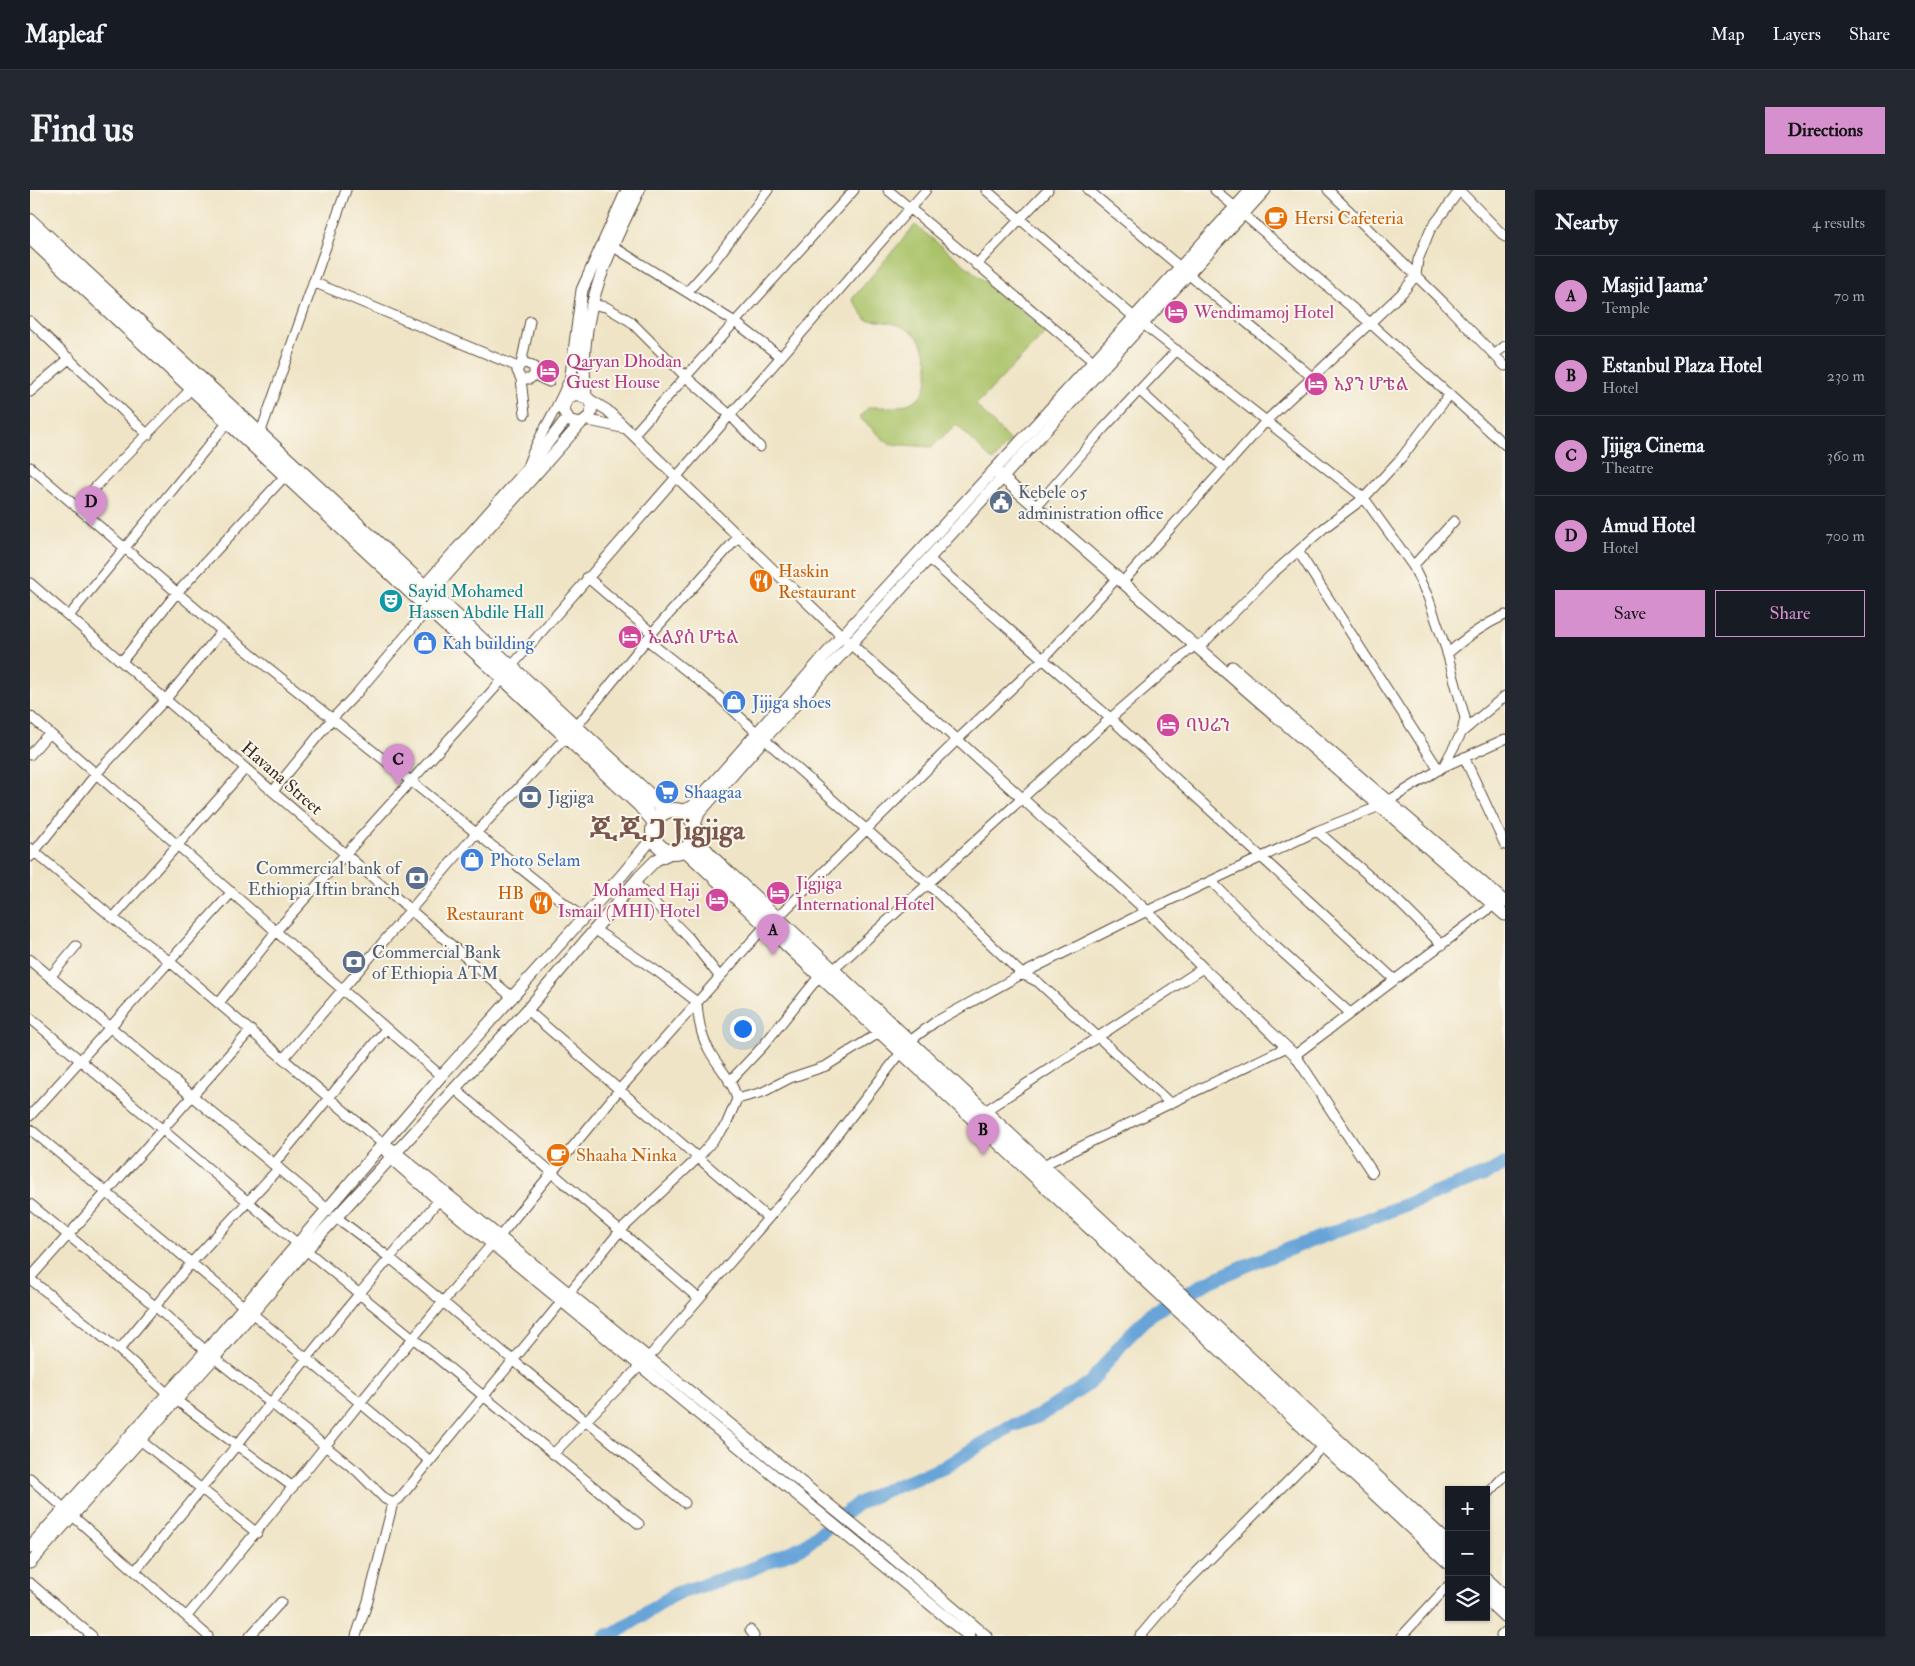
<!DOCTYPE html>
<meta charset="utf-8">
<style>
body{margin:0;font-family:"IM FELL Double Pica","Noto Serif Ethiopic",serif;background:#242831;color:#f1f3f6}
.controls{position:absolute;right:15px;bottom:15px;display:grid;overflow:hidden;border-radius:0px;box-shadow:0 1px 4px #0004}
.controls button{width:45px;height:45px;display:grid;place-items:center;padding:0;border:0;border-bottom:1px solid #363941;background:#171b24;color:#f1f3f6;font:25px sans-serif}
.you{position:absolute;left:712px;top:838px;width:18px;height:18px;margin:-12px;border:4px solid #fff;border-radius:50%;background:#1a73e8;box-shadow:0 0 0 8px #1a73e833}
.badge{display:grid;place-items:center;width:32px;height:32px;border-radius:50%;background:#d690ce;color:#111;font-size:16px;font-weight:700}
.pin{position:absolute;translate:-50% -41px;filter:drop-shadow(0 1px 2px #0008)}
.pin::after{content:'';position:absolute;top:26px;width:18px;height:15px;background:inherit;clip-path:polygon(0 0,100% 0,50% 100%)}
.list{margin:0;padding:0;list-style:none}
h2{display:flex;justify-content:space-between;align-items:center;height:65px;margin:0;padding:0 20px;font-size:21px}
h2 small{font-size:16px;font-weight:400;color:#9ea1a6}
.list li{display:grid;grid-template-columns:32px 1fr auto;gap:15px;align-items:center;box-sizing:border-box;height:80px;padding:0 20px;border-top:1px solid #363941}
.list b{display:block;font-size:19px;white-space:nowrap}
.list p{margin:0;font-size:16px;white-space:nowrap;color:#9ea1a6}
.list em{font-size:16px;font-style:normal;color:#9ea1a6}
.actions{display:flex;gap:10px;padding:15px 20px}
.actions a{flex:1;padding:11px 0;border:1px solid #d690ce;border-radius:0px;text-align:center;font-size:18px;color:#d690ce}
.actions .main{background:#d690ce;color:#111}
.icon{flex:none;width:28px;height:28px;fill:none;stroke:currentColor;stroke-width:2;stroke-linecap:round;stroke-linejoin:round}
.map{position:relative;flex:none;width:1475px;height:1446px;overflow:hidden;border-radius:0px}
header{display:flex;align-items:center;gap:30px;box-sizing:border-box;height:70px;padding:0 25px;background:#171b24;border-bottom:1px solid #363941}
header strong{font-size:24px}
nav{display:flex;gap:28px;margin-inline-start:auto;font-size:18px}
.intro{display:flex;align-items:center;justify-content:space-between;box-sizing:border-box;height:120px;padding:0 30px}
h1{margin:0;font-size:35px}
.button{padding:12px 22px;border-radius:0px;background:#d690ce;color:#111;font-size:18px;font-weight:700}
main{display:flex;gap:30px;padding:0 30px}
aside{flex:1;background:#171b24;border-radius:0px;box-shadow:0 1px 4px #0004}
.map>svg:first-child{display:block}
</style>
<header>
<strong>Mapleaf</strong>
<nav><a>Map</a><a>Layers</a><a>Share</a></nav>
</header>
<div class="intro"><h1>Find us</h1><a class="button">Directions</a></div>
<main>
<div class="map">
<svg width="1475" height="1446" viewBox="0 0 1475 1446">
<rect width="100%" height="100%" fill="#fbf7ec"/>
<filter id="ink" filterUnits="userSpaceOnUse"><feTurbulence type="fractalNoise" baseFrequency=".02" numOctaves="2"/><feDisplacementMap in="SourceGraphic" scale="10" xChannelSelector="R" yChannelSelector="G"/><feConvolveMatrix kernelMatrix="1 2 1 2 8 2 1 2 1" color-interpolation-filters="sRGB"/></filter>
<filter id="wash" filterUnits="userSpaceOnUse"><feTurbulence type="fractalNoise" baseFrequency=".0096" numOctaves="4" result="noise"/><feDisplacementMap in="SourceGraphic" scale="20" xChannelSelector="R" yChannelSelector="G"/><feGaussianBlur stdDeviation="1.12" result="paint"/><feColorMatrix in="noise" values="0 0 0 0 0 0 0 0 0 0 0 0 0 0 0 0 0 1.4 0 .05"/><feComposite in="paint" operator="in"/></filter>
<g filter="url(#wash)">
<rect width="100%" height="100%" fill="#efe4c6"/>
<path fill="#aac369" stroke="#727644" d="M885,35l132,106 -71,74 34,36 -17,20 -37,-37 -24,23 -43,-3 -30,-27 10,-10c15,0 36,2 49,-9 17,-13 11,-55 -6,-66 -14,-9 -29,-11 -45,-12l-15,-21z"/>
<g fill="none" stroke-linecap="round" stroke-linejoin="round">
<path stroke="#68a4d8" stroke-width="14" d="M575,1446l9,-2 61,-40 72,-23 57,-25 52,-41 25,-13 62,-24 66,-41 30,-11 51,-33 35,-43 28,-28 53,-29 39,-17 241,-92 19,-10"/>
</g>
</g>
<g filter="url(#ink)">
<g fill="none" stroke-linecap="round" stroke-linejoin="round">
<g stroke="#564637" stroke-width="11">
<path id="minor" d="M858,0l205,171
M956,0l148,127
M1058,0l92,77
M1185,0l155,133 135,122
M1298,0l116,113 61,63
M1429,0l46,47
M582,56l123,76 46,35
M946,75l72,-75
M1158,84l124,103
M283,92l205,85
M658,101l25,-28 55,-73
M561,114l15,3 24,14 56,56 44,38 30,32
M0,131l118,114
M1113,134l221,174 49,68 15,31 18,52 19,69 -3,14 -19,35
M1464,165l11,-9
M491,174l5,-1 8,4v8l-4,4h-9l-4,-8 4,-7 9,-43
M504,185l15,7
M491,189l4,35
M1109,200l85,78
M0,202l40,-34
M603,245l221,-245
M229,247l87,-247
M498,274c10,-28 28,-52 39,-80
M0,277l192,164 361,287
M1010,312l64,-74 73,-78
M46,317l115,-118
M1268,361l141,219
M898,368l182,160 285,262
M1383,376l41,-45
M557,387l65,56
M1097,387l140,-157 136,-128 13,-17 2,-15 12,-30 30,-40
M0,393l483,415
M39,426l159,-194
M617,450l70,55 39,37
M1417,464c18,-16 36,-29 58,-39
M92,471l54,-67 109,-118
M480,478l416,-478
M0,526l411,360
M545,538l77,-95 87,-97
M1432,542l43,-36
M734,549l164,145 94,90 16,8 132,121
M0,565l19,-22
M1434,567l41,88
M243,601l59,-72 25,-26 71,-84
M1287,641l80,69 45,45
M0,658l83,70 56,43 214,183
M0,667l66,-83 70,-75 56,-68
M1181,691l62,63 77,69
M604,692l55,56 30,38
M83,728l132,-149
M747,728l181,-179 85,-80 74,-81
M803,780l280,-254 82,-71 9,-2 67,-68 53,-47 40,-30 38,-41 47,-62
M20,787l26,-31
M189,813l58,-73 226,-251
M497,820l241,208
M0,828l268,226
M1265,865l199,-150
M254,868l193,-226 89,-95
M699,892l34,-36 58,-72
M425,899l243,209
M707,909l26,-7 27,-14 36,-12 56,-35
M955,921l218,-143
M0,926l202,-224
M0,939l400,332
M244,974l112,-135
M1013,975l244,-118
M0,1014l126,103 50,44
M306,1027l54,41 295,245
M470,1046l119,-146 148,-166
M276,1060l333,274
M0,1088l221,-248
M0,1089l89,71 49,44
M539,1103l51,-62 78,-73 28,-33 11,-26c-4,-19 -21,-34 -29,-51 -8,-14 -10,-30 -11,-46l-39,-30 -64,-43
M89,1160l73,-88 87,-94
M184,1168l144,114 27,27 8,4
M146,1210l117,87
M110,1250l117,93
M523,1264l95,-96 160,-186 102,-131 25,-19 87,-48 125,-63 170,-80 63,-25 63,-39 62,-28
M0,1288l178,158
M1456,1306l19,-21
M105,1381l224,-277 80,-94
M0,1393l62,53
M157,1426c103,-123 200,-251 305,-372
M720,1440l4,6
M220,1446l31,-34
M326,1446l12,-35 25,-98 6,-4 163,-198
M1110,1446l40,-47 144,-144
M1372,1446l47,-51
M1471,1446l4,-4"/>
</g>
<g stroke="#564637" stroke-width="12">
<path id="tertiary" d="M559,209l18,11 235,226 305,275 56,57 92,87 77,117
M557,230l37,8
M0,770l298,250"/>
</g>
<g stroke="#564637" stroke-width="13">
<path id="secondary" d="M556,206c-10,-78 20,-138 53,-206
M538,208l14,-108 45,-100
M968,284l507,441
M389,402l107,-121 41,-53
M396,408l155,-175 9,-7 2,-8 -3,-9 -13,-5 -8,4 -5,12 7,11 11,2
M1202,477l273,235
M650,621l12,-4 150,-171 409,-446
M664,638l5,-15 65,-74 501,-549
M360,958l476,387 120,101
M357,962l4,6 48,42 530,436
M0,1357l176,-196 235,-275 181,-201 32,-39
M0,1373l184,-205 92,-108 221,-240 112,-133 17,-17 17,-8"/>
</g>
<g stroke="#564637" stroke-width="16">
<path id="trunk" d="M0,31l636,590
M0,47l610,568 15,17
M623 641a21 21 0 1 1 42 0a21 21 0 1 1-42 0Z
M664,648l20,22 735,685
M655,659l764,713
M1456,1390l19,18
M1456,1407l19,18"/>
</g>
<use href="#minor" stroke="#fff" stroke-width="9"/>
<use href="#tertiary" stroke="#fff" stroke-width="10"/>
<use href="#secondary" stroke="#fff" stroke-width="11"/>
<use href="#trunk" stroke="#fff" stroke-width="14"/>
</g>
</g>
<defs>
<g id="cafe-disc" transform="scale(1.25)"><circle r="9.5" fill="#e8710a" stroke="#fbf7ec"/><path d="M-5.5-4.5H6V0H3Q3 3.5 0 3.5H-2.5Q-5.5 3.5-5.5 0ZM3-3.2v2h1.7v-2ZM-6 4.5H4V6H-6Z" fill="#fff"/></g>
<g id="hotel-disc" transform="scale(1.25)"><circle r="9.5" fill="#d1479c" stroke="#fbf7ec"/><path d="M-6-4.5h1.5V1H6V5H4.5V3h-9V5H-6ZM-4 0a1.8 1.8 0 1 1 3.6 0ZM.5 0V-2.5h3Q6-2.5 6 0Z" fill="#fff"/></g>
<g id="civic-disc" transform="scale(1.25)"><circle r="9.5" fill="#5c6f8a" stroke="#fbf7ec"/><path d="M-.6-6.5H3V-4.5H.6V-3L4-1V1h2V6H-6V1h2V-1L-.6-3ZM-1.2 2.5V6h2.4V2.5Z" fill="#fff"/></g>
<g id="restaurant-disc" transform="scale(1.25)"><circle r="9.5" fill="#e8710a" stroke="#fbf7ec"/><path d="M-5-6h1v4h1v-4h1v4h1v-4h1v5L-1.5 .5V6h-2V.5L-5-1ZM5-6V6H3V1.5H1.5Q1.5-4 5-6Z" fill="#fff"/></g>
<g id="theatre-disc" transform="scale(1.25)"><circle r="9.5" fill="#0f9aa8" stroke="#fbf7ec"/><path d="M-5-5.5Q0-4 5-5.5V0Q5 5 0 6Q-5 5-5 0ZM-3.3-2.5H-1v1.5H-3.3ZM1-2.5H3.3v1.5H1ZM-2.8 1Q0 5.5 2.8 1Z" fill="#fff"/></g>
<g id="shop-disc" transform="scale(1.25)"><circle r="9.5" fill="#3f7fe0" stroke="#fbf7ec"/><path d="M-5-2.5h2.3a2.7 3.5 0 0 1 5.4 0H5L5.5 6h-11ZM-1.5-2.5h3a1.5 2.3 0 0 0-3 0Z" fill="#fff"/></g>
<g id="supermarket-disc" transform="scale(1.25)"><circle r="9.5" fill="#3f7fe0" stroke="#fbf7ec"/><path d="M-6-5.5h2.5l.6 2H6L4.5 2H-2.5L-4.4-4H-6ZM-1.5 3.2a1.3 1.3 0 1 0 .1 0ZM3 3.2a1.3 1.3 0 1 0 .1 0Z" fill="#fff"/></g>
<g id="bank-disc" transform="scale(1.25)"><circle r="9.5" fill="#5c6f8a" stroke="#fbf7ec"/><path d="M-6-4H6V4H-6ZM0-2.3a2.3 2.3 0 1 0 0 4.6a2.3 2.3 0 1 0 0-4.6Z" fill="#fff"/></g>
</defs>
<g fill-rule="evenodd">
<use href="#cafe-disc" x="1246" y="28"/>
<use href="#hotel-disc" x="1146" y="122"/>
<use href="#hotel-disc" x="518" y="181"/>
<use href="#hotel-disc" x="1286" y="194"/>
<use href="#civic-disc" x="971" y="312"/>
<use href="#restaurant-disc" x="731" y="391"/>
<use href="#theatre-disc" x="361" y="411"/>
<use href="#hotel-disc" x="600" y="447"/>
<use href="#shop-disc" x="395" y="453"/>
<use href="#shop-disc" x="704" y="512"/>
<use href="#hotel-disc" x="1138" y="535"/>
<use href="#supermarket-disc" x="637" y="602"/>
<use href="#bank-disc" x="500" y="607"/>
<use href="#shop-disc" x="442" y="670"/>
<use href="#bank-disc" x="387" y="688"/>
<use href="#hotel-disc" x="748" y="703"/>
<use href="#hotel-disc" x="687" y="710"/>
<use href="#restaurant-disc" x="511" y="713"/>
<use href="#bank-disc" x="324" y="772"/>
<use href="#cafe-disc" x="528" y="965"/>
</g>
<g text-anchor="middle" stroke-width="4" stroke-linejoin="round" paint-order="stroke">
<g font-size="18" fill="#c56008" stroke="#fbf7ec" text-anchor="start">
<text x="1264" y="34">Hersi Cafeteria</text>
<text x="748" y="387">Haskin<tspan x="748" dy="21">Restaurant</tspan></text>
<text x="494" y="709" text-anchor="end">HB<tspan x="494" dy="21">Restaurant</tspan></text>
<text x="546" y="971">Shaaha Ninka</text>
</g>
<g font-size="18" fill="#b23c85" stroke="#fbf7ec" text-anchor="start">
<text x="1164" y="128">Wendimamoj Hotel</text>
<text x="536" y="177">Qaryan Dhodan<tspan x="536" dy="21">Guest House</tspan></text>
<text x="1304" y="200">አያን ሆቴል</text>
<text x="618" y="453">ኤልያስ ሆቴል</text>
<text x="1156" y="541">ባህሬን</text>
<text x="766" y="699">Jigjiga<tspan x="766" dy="21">International Hotel</tspan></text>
<text x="670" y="706" text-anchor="end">Mohamed Haji<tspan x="670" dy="21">Ismail (MHI) Hotel</tspan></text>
</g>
<g font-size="18" fill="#4e5e75" stroke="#fbf7ec" text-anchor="start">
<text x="988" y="308">Kebele 05<tspan x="988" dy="21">administration office</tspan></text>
<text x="518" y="613">Jigjiga</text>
<text x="370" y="684" text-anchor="end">Commercial bank of<tspan x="370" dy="21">Ethiopia Iftin branch</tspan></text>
<text x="342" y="768">Commercial Bank<tspan x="342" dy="21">of Ethiopia ATM</tspan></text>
</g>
<g font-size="18" fill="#0d838f" stroke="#fbf7ec" text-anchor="start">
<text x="378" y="407">Sayid Mohamed<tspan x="378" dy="21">Hassen Abdile Hall</tspan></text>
</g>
<g font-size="18" fill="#366cbe" stroke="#fbf7ec" text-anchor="start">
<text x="412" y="459">Kah building</text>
<text x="722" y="518">Jijiga shoes</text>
<text x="654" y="608">Shaagaa</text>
<text x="460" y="676">Photo Selam</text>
</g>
<g font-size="18" fill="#3b2a1e" stroke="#fbf7ec">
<text transform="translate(252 588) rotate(41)" y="6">Havana Street</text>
</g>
<g font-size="28" font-weight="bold" fill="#7b564d" stroke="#fbf7ec">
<text x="637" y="649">ጂጂጋ Jigjiga</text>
</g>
</g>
</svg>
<div class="controls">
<button>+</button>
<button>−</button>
<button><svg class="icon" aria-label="layers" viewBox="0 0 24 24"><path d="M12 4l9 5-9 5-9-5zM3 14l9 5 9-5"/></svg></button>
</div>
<div class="you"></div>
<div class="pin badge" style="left:743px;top:765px">A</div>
<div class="pin badge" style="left:953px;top:965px">B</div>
<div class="pin badge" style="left:368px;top:595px">C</div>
<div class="pin badge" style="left:61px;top:337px">D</div>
</div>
<aside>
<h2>Nearby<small>4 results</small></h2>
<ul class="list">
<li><span class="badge">A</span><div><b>Masjid Jaama'</b><p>Temple</p></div><em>70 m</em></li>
<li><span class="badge">B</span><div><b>Estanbul Plaza Hotel</b><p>Hotel</p></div><em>230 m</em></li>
<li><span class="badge">C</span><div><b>Jijiga Cinema</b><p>Theatre</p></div><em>360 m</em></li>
<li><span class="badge">D</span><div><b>Amud Hotel</b><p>Hotel</p></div><em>700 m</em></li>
</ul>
<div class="actions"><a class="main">Save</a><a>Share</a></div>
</aside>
</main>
